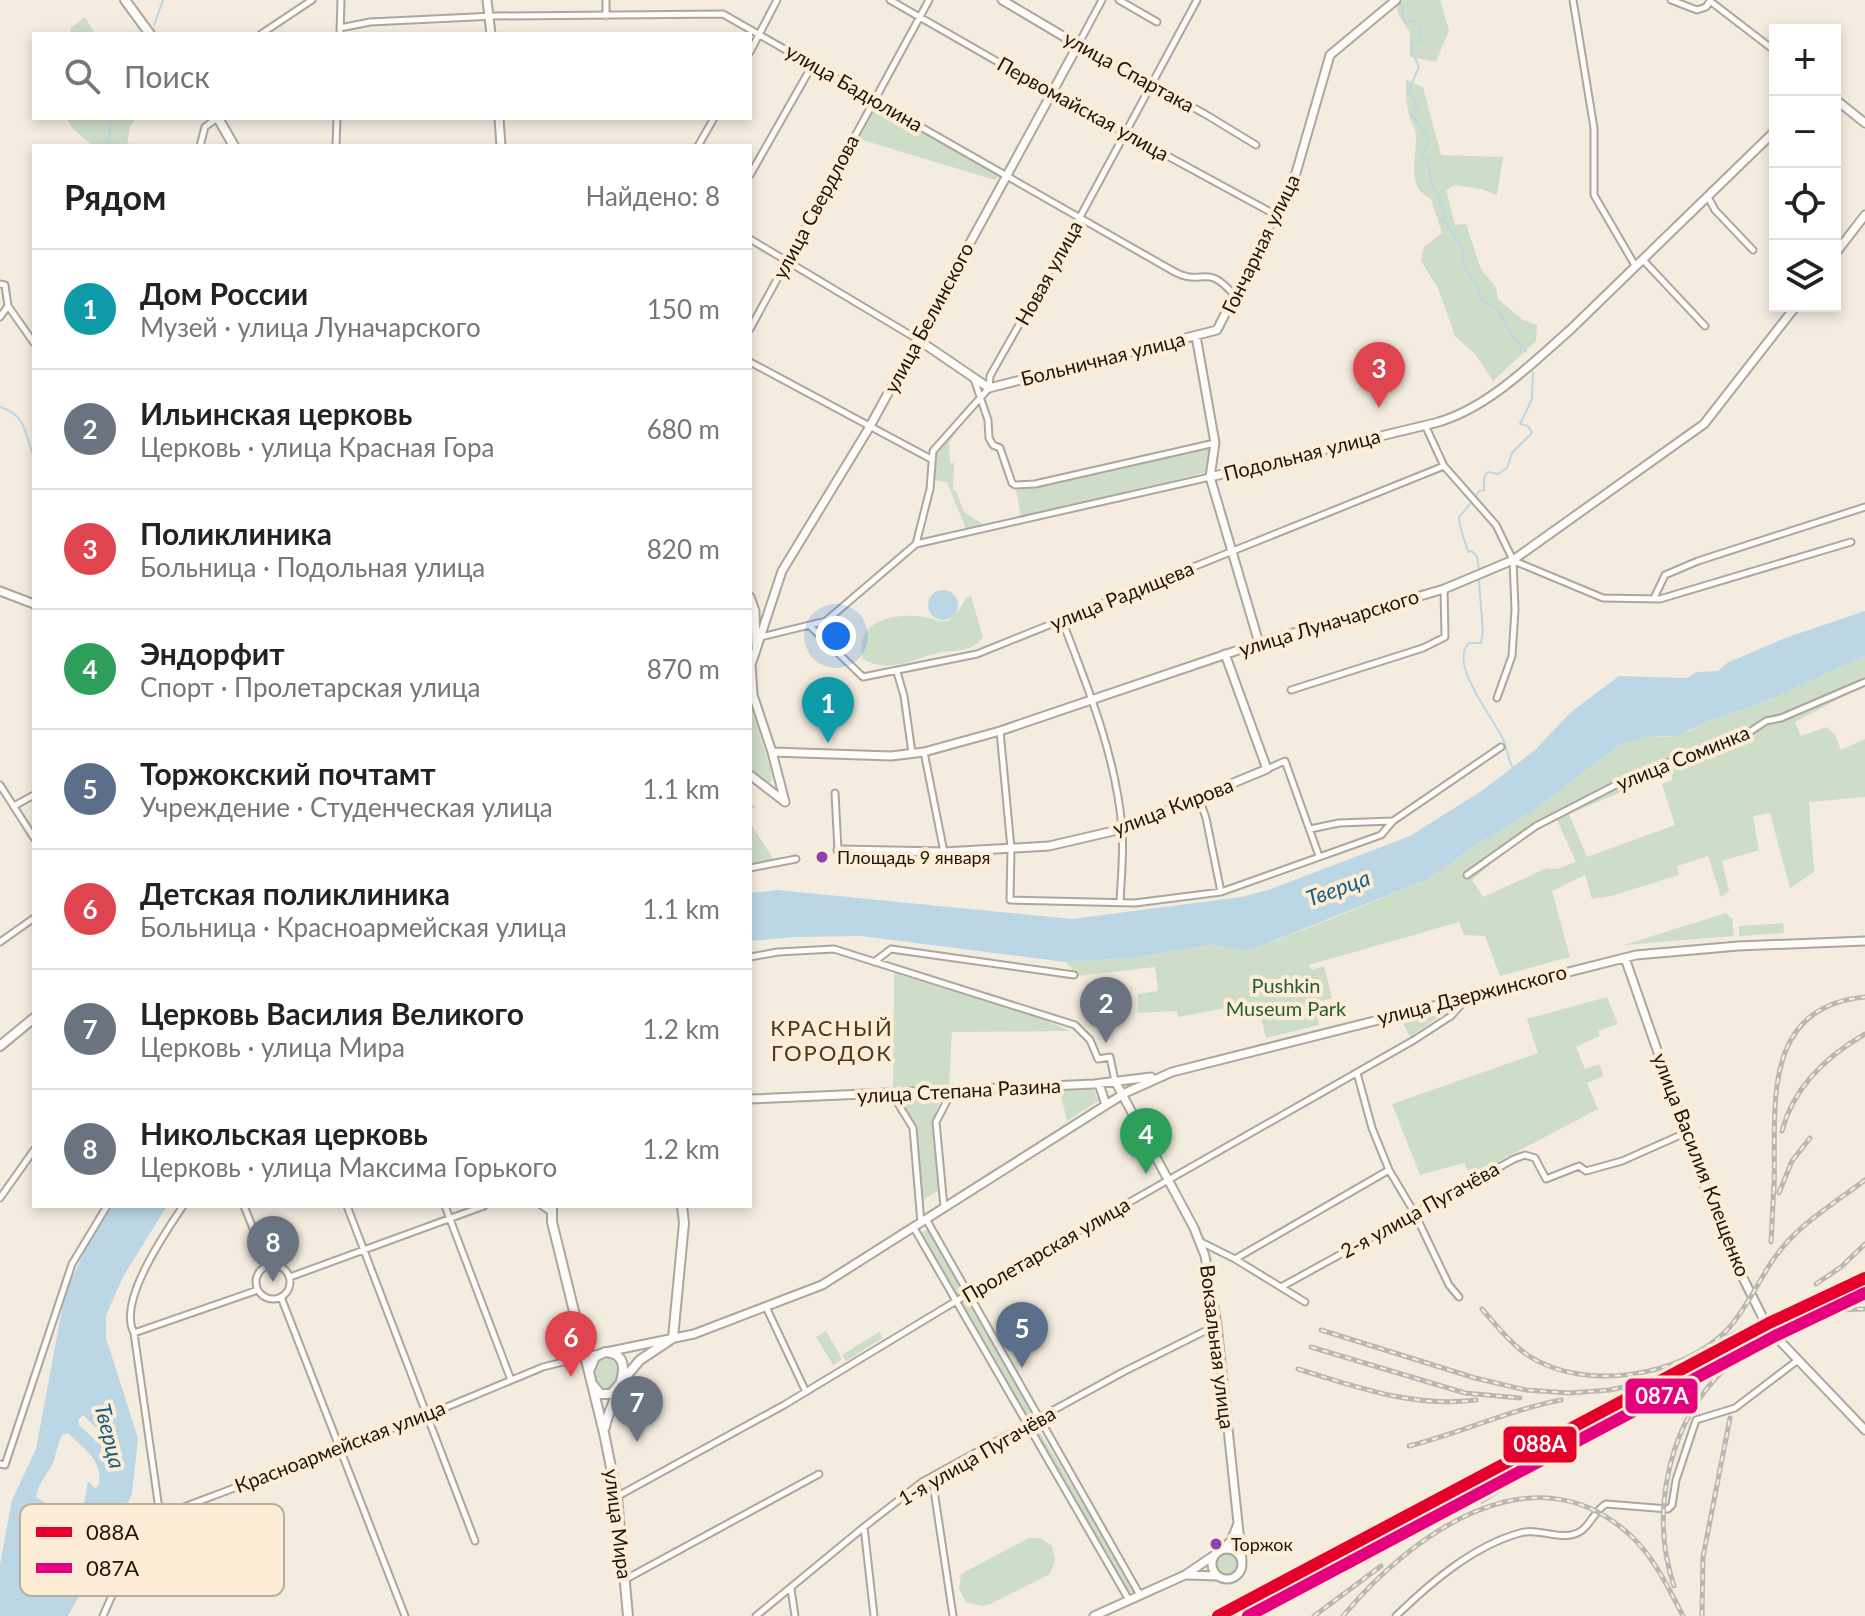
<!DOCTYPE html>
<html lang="ru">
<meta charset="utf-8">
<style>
body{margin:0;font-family:Lato,sans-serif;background:#f2f2f2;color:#222}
.controls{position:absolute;right:24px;top:24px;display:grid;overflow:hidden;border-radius:0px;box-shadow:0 4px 12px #0003}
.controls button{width:72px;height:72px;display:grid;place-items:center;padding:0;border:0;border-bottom:2px solid #e0e0e0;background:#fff;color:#222;font:40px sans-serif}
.you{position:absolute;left:836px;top:636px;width:28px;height:28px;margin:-20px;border:6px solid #fff;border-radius:50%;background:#1a73e8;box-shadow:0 0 0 12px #1a73e833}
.badge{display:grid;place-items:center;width:52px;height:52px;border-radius:50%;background:#696256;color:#fff;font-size:26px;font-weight:700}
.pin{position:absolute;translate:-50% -66px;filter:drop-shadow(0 2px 4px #0008)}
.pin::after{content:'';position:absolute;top:42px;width:28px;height:24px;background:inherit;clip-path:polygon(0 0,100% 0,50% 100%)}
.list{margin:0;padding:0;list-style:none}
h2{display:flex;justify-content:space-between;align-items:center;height:104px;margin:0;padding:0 32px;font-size:34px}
h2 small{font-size:26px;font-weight:400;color:#767676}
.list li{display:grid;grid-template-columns:52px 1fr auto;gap:24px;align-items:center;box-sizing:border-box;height:120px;padding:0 32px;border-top:2px solid #e0e0e0}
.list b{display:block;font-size:30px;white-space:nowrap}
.list p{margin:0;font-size:26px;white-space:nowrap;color:#767676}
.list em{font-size:26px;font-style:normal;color:#767676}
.icon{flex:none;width:44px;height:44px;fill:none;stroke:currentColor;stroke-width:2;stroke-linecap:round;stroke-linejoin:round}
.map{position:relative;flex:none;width:1865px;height:1616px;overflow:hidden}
.search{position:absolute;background:#fff;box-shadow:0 4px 12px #0003;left:32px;top:32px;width:720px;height:88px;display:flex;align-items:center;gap:20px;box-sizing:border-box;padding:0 28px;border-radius:0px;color:#767676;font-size:30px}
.panel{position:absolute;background:#fff;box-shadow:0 4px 12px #0003;left:32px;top:144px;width:720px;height:1064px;border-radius:0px}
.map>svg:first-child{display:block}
</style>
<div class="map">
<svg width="1865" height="1616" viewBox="0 0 1865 1616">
<rect width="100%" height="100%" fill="#f4ecdf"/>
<path fill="#ceddc8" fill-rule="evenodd" d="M1403,0h37l9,30 -13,32 -26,-5v-25l-11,-16 -3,-11z
M85,17l10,17h-25l1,-6z
M1406,80l17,7 18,68 62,2 -6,38 -16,-6 -27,-4 -8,5 9,35 11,-1 15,45 15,19 2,11 25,21 14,5 -1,16 -43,40 -17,-26 -21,-19 -17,-48 -17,-27 3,-14 18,-14 -11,-34c-26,-12 -14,-41 -15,-63 0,-6 -4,-12 -6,-18 -4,-12 -4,-25 -4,-38z
M875,104l125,70 -5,6 -139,-42z
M67,118h70l-7,8 -3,20h-34l-21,-18z
M952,431l4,1 -7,11 1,20h4l-1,27 3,1 8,21 20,13 -17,6 -20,-49 -13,-2 2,-29z
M1213,446l-2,25 -190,46 -5,-27z
M971,596l12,41c-13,17 -28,12 -46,16 -26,7 -48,21 -74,6 -11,-40 36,-48 66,-41 8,2 10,4 19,3l11,-11 8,-13z
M1865,656v29l-70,37 6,14 26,-9 8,8 6,15 24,-11v58l-56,5 5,70 -24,16 -20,-75 -17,3 6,34 -37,11 7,30 -8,6 -13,-41 -31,10 2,9 -68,21 -19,3 -7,-24 -33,16 18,66 -70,19 -15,-40 -21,-1 -5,-13 -150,43 3,5 12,-4 8,32 -18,5 5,22 -53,13 -9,-36 -79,15 -1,-6 -39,2v-19l20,-3 -3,-24 -77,9 -12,-14 67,-4 78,-13 37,6 78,-30 100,-41 55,-38 55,-33 83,-64 26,-8h26l17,-5 18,-10 65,-23zM1673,770l-1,10 -10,4 13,41 -88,32 -18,-43zM1557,820l19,42 -19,7 -10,-1 -64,29 -11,-17 64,-54z
M750,703l21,68 1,10 -4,2 -18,-13z
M750,823l25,38 -25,5z
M1726,913l6,6 2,17 -110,9z
M1783,923l1,10 -45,3v-10z
M894,973l139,42 37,16 -118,1 -3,53 -56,2z
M1607,997l11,27 -20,7 2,5 -24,11 9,22 14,-5 5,12 -17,7 11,26 -127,67 -7,-13 -44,12 -28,-71 146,-51 -11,-34z
M1451,1008l-41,29 -8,-16z
M1094,1090l4,11 -31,20 -7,-30z
M941,1097l-9,27 6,67 -16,9 -5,-73 -18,-28z
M928,1229l36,65 -7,4 -36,-65z
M965,1297l68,117 -3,6 -72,-119z
M826,1331l16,28 -9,6 -17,-28z
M879,1332l4,6 -37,23 -4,-6z
M605,1358l10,2 5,9 -8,18 -9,4 -6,-7 -3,-19z
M1036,1426l97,160 1,6h-8l-94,-161z
M1029,1538h11l12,8 3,14 -5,14 -62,31 -6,1 -16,-4 -7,-13 2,-15z
M1214 1564a13 13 0 1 1 26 0a13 13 0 1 1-26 0Z"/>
<path fill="#bbd7e6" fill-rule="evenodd" d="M928 605a15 15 0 1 1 30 0a15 15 0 1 1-30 0Z
M1865,611v45l-94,43 -65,23 -28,14 -33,1 -26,8 -83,64 -55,33 -55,38 -178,71 -37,-6 -78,13 -67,4 -205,-26 -66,1 -45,4v-48l27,-3 295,29 170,-22 29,-8 139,-53 73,-46 52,-40 36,-38 48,-36 68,2 10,-6 21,-1 9,-8 58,-25z
M112,1206h55l-43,69 -18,40v23l32,100 -6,56 -38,76 -26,46h-68v-52l12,-64 24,-51 29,-156 20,-43zM83,1415l24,24 2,9 -6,-1 -24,-22 -1,-5zM68,1433c16,17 35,26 31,52l-4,3 -7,-7c-3,23 -8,42 -30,52l-5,-1c-2,-9 0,-17 -3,-26l-14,-9c2,-13 9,-20 15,-30 5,-10 6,-22 11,-32z"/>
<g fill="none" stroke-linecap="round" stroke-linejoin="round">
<path stroke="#bbd7e6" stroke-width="2" d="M1400,0l5,23 9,-3 6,8v14l-8,1v8l7,16 -11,24 9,14 -5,10 15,21 1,9 -7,10 7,4 3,24 6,9 8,23 -4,6 6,3 17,28 -1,13 15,22 3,13 17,10 10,20 18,22
M154,25l9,-25
M108,146l3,-28
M0,407c27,8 25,28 34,51
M1475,498l4,-7 5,-1v-13l4,-5 10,2 9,-6 5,-15 20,-20 -4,-7 -8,-2 12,-25 1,-27
M1470,504l-11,13c0,13 6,22 9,35l4,-1 5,6 2,12
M1479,581l4,51 -2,11h-12c-21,21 24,74 34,96 5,10 4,20 10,29
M750,805l4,2"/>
<g stroke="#ada69b" stroke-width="9">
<path id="street" d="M606,0v16
M890,0l162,93 224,122
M1102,0l-24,45 127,69 51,31
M1119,0l38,22
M1573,0l21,128v67l42,72
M1671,0l26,10 9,-3 4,-6 65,50
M340,28l30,-6 125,-6 228,-2 450,257c31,17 32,-10 61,24
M261,34l51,-34
M340,34l1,-34
M750,52l27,-52
M200,146l5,-19 12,-9
M336,146l1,-28
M698,146l16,-28
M750,175l63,-111
M1708,197l7,13 38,40
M750,239l167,100
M1644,261l61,65
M0,284l5,1 3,21 26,37
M0,317l8,-11
M750,329l179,-329
M750,362l181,97
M974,379l14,41 1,18 4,7 7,3 12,35 3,2 20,-1 180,-41
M1425,425l19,41 52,59 17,35 2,50 -3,46 -15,42
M916,544l14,-55 3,-38 56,-63 1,-12 90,-159 117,-217
M1514,561l89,37 57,1 191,-57
M1654,598l11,-23 33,-14 167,-54
M1062,620c26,68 54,136 60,208 2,24 -1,50 -2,75
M810,626l53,51 114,-23 467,-188
M761,637l65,-16 90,-77 294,-67
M897,672l7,24 8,57
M1291,690l132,-42 22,-11 -1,-48
M1000,731l11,117 -1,52 125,3 86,-11 160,-57 12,-14 108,-74
M924,752l20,100
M1267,769l18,-8 34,95
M0,785l34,53
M835,793l3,57
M1199,798l7,20 15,74
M14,806l20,-11
M1310,829l29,-6 53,-2
M750,868l46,-9
M1467,875l69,-49 101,-52 108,-39 21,-14 15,-3 84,-36
M0,942l34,-24
M750,957l28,-5 56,-3 241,76 15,15 8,19 12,-2 5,24
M874,962l17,-13 183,26
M1357,1073l15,55 17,42 25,42 35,73 10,12
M892,1094l21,34 8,95
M0,1198l34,-48
M244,1206l24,59
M347,1206l128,335
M445,1206l66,174
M542,1206l9,6
M944,1207l-8,-85 16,-31
M926,1219l214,376
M914,1228l215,372
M1201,1242l34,17 70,43
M1235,1259l154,-89
M256 1282a17 17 0 1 1 34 0a17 17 0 1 1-34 0Z
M290,1277l194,-71
M1281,1287l233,-128 11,-4 10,3 11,21 33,-13 7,5 36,-10 63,-28
M281,1297l124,319
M766,1307l40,85
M134,1333l124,-43
M0,1464l5,1 67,-201 35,-58
M932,1477l21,139
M618,1496l166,-91 172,-104 458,-261 37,-24 16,-18
M160,1516l-26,-183c-17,-31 31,-100 49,-127
M864,1527l10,89
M626,1579l193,-105
M791,1589l4,27
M103,1616l31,-71 26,-29 265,-100 118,-49 56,-14
M756,1616l108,-89 58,-45 201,-110 94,-47
M1396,1616c34,-33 77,-70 124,-83 20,-6 43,10 61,-2 10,-7 14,-21 25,-27l62,5 4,-4 4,-25 20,-60 39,-12 63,-48"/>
</g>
<g stroke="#ada69b" stroke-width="11">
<path id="secondary" d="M487,0l4,34
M1835,99l30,24
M499,118l2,28
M1835,254l30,-39
M1196,336l19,107 -5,34 49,166
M917,339l72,49 228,-58 79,-157 34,-118 66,-55
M1210,477l225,-54c52,-14 95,-58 135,-93l205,-199
M0,591l34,13
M750,597l5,14 1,35
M751,689l21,63 13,50
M753,694l-2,-29 31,-94 87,-143 209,-383 -76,-45
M772,752l119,4 33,-4 76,-21 259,-88 185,-54 69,-29 191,-136 92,-118
M750,775l35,27
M838,850l106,2 105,-6 73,-17 145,-60 -42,-115
M1625,958l82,235 35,83 21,42 17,23 85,89
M1115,1081l79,147 11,28 12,69 25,236
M1099,1084l7,21
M750,1099l344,-15 57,-7
M606,1352l88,-18 128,-49 303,-192 47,-21 464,-117 102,-9 127,-5
M1223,1548l8,-7 6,-15
M1212 1564a15 15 0 1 1 30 0a15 15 0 1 1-30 0Z
M1187,1575l31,1
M1094,1616l91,-41 31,-21"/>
</g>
<g stroke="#ada69b" stroke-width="12">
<path id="primary" d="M125,0l25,34
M218,118l16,28
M0,1046l34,-28
M552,1206v16l52,211 13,64 11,119
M590,1369l5,-12 10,-5c39,3 3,53 0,75
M594,1386l6,8h11l29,-34 33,-22 11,-115 -2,-17"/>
</g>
<use href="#street" stroke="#fdfcfa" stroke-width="5"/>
<use href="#secondary" stroke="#fdfcfa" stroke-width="7"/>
<use href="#primary" stroke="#fdfcfa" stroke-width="8"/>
<g stroke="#b9b7b4" stroke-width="5">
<path id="rail" d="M1782,1131c11,-43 45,-75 83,-97
M1774,1192c3,-79 -17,-185 91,-195
M1779,1193l13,-32 18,-23
M1771,1242l3,-59
M1816,1284l25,-17 24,-23
M1482,1309c14,16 29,35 47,47 56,36 152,21 198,-26 25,-27 36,-63 62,-90 22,-23 51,-41 76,-60
M1321,1330l154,48 51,12 43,3 41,-3 23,-5
M1727,1337l138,-64
M1755,1339c35,-21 69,-30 110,-30
M1311,1347l154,46 55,5
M1298,1369c59,18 116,39 178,31
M1409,1446c52,-13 100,-36 152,-46
M1482,1501l65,-41
M1674,1586c-23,-68 -8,-153 41,-207 15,-16 35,-29 52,-42
M1211,1616l318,-170 55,-25
M1314,1616l67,-50
M1343,1616c67,-80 189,-171 287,-81 24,22 38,52 53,81
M1702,1616l1,-59 27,-139"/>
</g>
<use href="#rail" stroke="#fdedd6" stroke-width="2" stroke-dasharray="6" stroke-linecap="butt"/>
<g stroke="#fdedd6" stroke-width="18">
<path id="rail-1" d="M1218,1616l551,-293 96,-45"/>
</g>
<g stroke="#fdedd6" stroke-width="18">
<path id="rail-2" d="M1248,1616l527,-280 90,-43"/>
</g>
<use href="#rail-1" stroke="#e4002b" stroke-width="12"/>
<use href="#rail-2" stroke="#e5007d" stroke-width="12"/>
</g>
<g fill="#8e44ad" stroke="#fdedd6" stroke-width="3">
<circle cx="822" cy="857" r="7"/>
<circle cx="1216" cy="1544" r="7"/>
</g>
<g text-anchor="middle" stroke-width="8" stroke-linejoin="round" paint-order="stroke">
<g font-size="18" fill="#1e170c" stroke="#fdedd6" text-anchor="start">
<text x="837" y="864">Площадь 9 января</text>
<text x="1231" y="1551">Торжок</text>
</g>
<g font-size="20" fill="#1e170c" stroke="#fdedd6">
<text transform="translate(1129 72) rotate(29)" y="7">улица Спартака</text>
<text transform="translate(854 88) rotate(30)" y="7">улица Бадюлина</text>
<text transform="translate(1083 109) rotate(29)" y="7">Первомайская улица</text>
<text transform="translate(816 207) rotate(-62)" y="7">улица Свердлова</text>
<text transform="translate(1261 244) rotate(-64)" y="7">Гончарная улица</text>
<text transform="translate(1049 273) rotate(-61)" y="7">Новая улица</text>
<text transform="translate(929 318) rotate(-62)" y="7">улица Белинского</text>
<text transform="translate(1103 359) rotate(-14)" y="7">Больничная улица</text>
<text transform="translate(1302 455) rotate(-14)" y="7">Подольная улица</text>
<text transform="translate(1122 596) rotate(-22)" y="7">улица Радищева</text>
<text transform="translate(1329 623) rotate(-17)" y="7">улица Луначарского</text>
<text transform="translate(1683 758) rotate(-22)" y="7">улица Соминка</text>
<text transform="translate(1173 807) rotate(-21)" y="7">улица Кирова</text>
<text transform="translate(1472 995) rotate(-14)" y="7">улица Дзержинского</text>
<text transform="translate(959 1091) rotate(-3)" y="7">улица Степана Разина</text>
<text transform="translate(1701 1165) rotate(69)" y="7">улица Василия Клещенко</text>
<text transform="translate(1420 1210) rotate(-29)" y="7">2-я улица Пугачёва</text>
<text transform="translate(1046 1250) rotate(-30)" y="7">Пролетарская улица</text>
<text transform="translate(1217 1347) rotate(83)" y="7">Вокзальная улица</text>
<text transform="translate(340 1447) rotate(-21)" y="7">Красноармейская улица</text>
<text transform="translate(977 1456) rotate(-30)" y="7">1-я улица Пугачёва</text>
<text transform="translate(618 1524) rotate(83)" y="7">улица Мира</text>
</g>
<g font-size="20" fill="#235d36" stroke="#fdedd6">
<text x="1286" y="993">Pushkin<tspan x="1286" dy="23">Museum Park</tspan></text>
</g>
<g font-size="22" font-style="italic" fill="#165e81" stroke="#fdedd6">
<text transform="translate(1338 888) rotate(-20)" y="8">Тверца</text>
<text transform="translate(110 1436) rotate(76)" y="8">Тверца</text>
</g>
<g font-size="22" letter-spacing="2" fill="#493921" stroke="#fdedd6">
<text x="832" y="1036">КРАСНЫЙ<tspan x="832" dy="25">ГОРОДОК</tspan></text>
</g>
</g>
<rect x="20" y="1504" width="264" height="92" rx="12" fill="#fdedd6" stroke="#baad99" stroke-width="2"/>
<rect x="36" y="1527" width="36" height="10" fill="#e4002b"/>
<rect x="36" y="1563" width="36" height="10" fill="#e5007d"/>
<g font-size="22" fill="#1e170c">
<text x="86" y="1540">088А</text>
<text x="86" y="1576">087А</text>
</g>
<g stroke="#fdedd6" stroke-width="3">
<rect x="1624" y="1377" width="75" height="38" rx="8" fill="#e5007d"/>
<rect x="1502" y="1425" width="76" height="39" rx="8" fill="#e4002b"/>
</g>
<g font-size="22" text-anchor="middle" font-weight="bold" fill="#fff">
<text x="1662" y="1404">087А</text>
<text x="1540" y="1452">088А</text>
</g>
</svg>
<div class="controls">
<button>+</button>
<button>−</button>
<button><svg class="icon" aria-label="locate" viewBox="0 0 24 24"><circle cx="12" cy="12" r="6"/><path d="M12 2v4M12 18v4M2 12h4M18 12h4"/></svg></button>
<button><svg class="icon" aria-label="layers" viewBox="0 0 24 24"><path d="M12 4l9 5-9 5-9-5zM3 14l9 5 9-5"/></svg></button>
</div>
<div class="you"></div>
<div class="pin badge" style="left:828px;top:743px;background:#0f9aa8">1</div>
<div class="pin badge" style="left:1106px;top:1043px;background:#6b7280">2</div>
<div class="pin badge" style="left:1379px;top:408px;background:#e0444e">3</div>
<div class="pin badge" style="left:1146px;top:1174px;background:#2e9e5b">4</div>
<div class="pin badge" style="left:1022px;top:1368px;background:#5c6f8a">5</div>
<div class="pin badge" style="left:571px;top:1377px;background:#e0444e">6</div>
<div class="pin badge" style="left:637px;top:1442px;background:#6b7280">7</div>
<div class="pin badge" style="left:273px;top:1282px;background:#6b7280">8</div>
<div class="search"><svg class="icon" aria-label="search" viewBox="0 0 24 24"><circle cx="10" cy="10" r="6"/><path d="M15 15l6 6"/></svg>Поиск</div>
<section class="panel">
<h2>Рядом<small>Найдено: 8</small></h2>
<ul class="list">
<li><span class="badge" style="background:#0f9aa8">1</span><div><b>Дом России</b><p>Музей · улица Луначарского</p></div><em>150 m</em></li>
<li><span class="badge" style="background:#6b7280">2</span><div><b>Ильинская церковь</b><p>Церковь · улица Красная Гора</p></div><em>680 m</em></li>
<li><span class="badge" style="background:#e0444e">3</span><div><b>Поликлиника</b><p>Больница · Подольная улица</p></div><em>820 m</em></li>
<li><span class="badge" style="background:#2e9e5b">4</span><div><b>Эндорфит</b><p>Спорт · Пролетарская улица</p></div><em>870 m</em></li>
<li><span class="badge" style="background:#5c6f8a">5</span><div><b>Торжокский почтамт</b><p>Учреждение · Студенческая улица</p></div><em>1.1 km</em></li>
<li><span class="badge" style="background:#e0444e">6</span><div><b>Детская поликлиника</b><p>Больница · Красноармейская улица</p></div><em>1.1 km</em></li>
<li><span class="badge" style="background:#6b7280">7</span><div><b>Церковь Василия Великого</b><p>Церковь · улица Мира</p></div><em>1.2 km</em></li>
<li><span class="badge" style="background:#6b7280">8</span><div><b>Никольская церковь</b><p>Церковь · улица Максима Горького</p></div><em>1.2 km</em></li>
</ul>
</section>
</div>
